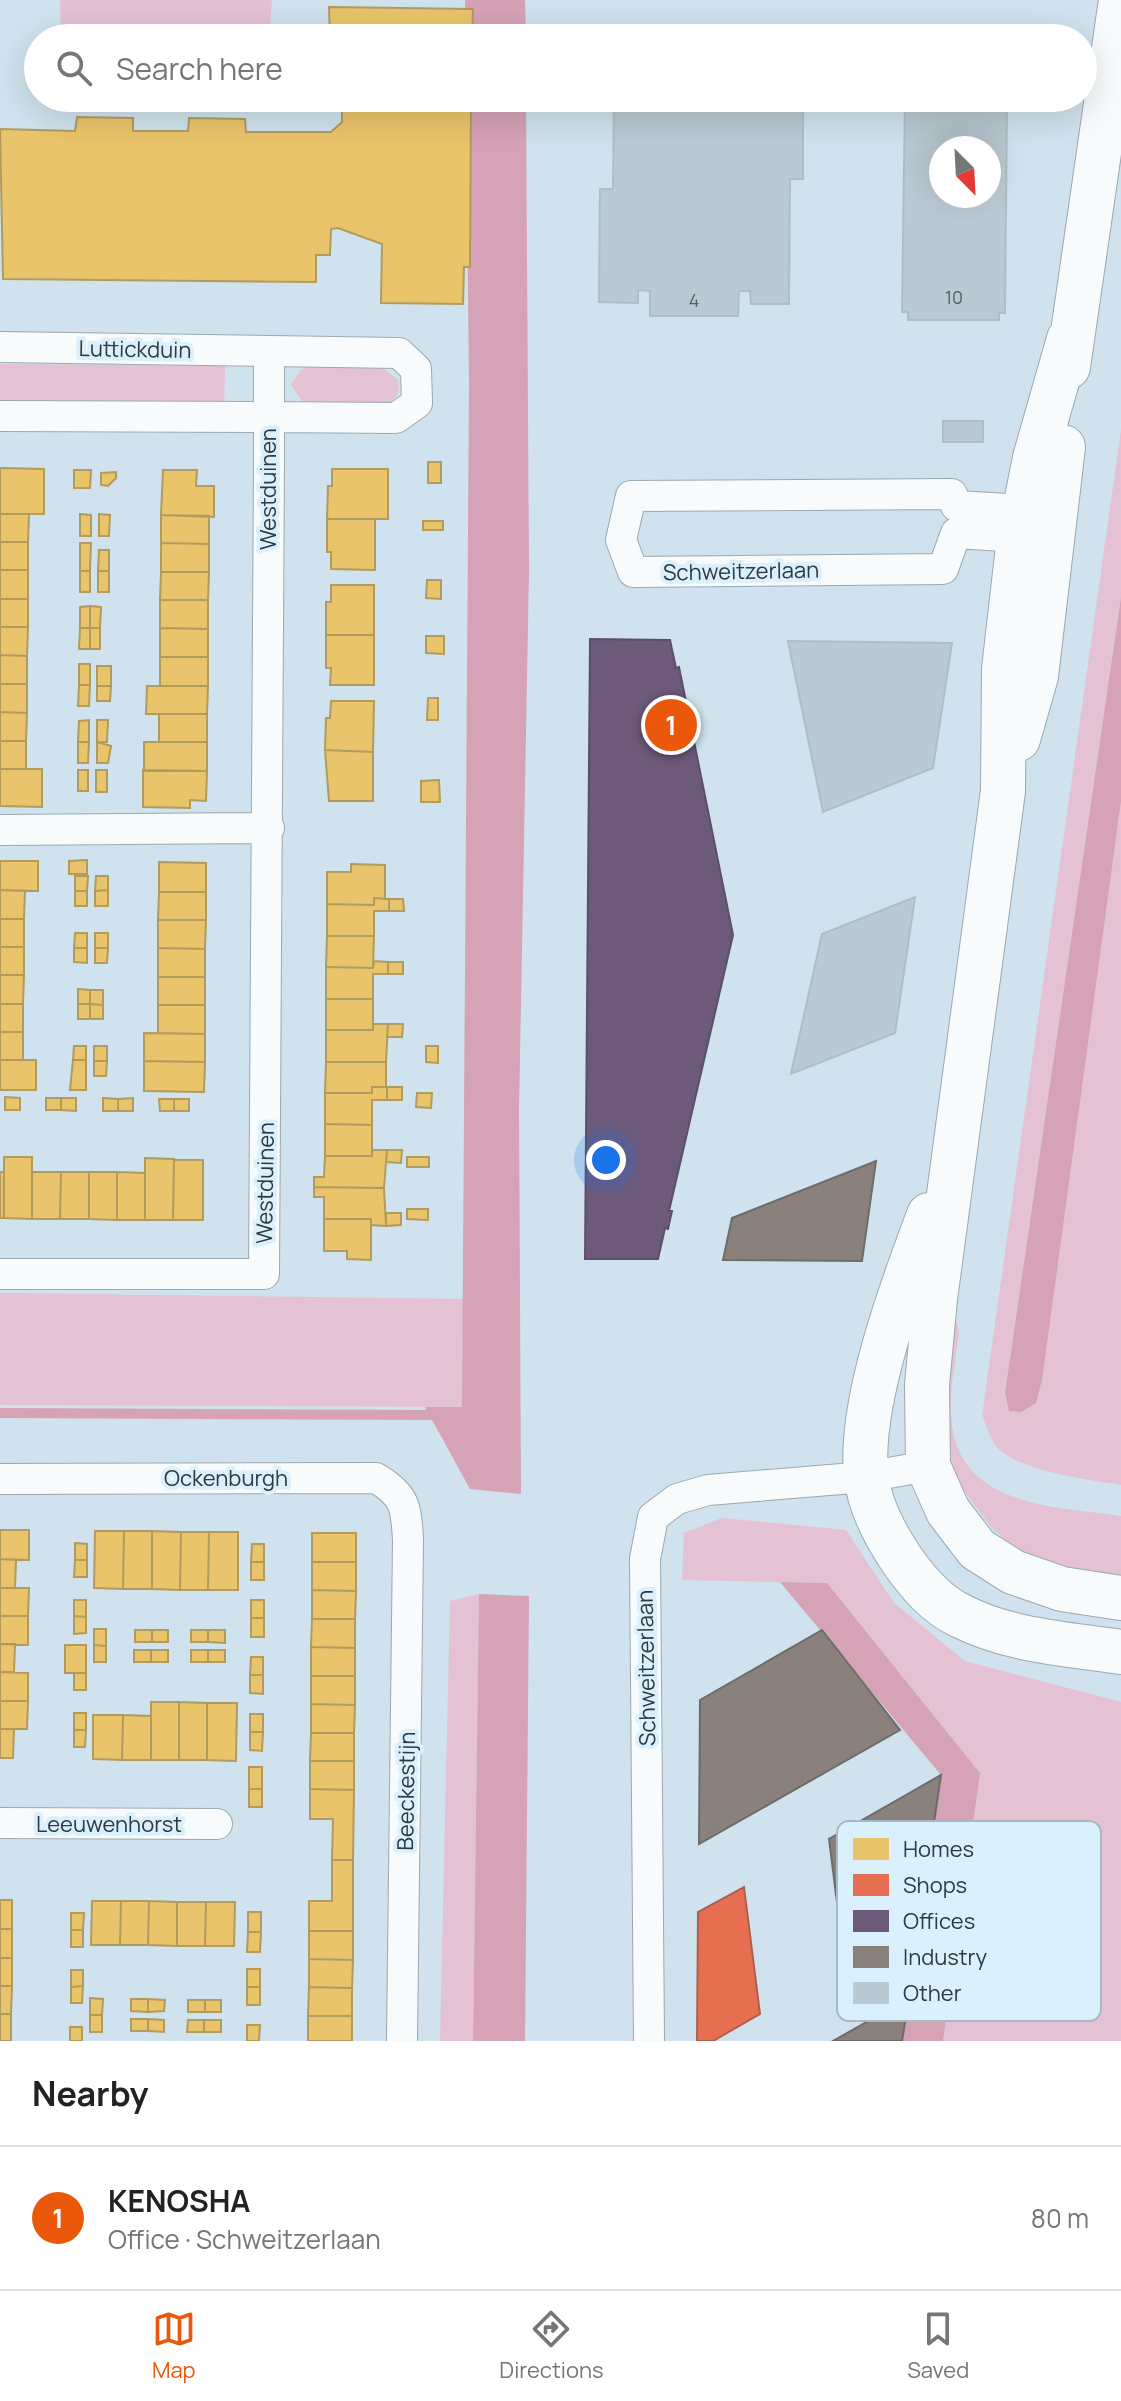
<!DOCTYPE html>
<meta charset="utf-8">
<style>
body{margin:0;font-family:Manrope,sans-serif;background:#f6f6f6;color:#222}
.compass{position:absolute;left:929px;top:136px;width:72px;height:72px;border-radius:50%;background:#fff;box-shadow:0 8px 32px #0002;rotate:156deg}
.you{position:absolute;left:606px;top:1160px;width:28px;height:28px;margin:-20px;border:6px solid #fff;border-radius:50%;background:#1a73e8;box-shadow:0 0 0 12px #1a73e833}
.badge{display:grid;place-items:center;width:52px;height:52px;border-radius:50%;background:#ea580c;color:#fff;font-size:26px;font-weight:700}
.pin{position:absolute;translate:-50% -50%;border:4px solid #fff;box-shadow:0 2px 8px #0006}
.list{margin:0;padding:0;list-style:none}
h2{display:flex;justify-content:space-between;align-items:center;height:104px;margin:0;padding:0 32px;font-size:34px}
h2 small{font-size:26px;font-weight:400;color:#767676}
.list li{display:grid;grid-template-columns:52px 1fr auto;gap:24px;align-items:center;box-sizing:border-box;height:144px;padding:0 32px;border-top:2px solid #e0e0e0}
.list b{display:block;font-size:30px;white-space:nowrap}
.list p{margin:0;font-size:26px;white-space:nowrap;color:#767676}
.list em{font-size:26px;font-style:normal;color:#767676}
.icon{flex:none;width:44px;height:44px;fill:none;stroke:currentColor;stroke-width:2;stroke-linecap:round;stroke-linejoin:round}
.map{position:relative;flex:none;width:1121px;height:2041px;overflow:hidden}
.search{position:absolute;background:#fff;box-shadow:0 8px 32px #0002;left:24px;right:24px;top:24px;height:88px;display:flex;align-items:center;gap:20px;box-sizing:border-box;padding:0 28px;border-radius:44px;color:#767676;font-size:30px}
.sheet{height:248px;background:#fff}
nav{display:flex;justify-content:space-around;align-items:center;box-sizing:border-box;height:112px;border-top:2px solid #e0e0e0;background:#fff;font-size:22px;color:#767676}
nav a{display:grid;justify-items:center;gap:4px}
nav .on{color:#ea580c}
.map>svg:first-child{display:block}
</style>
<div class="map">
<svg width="1121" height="2041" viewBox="0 0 1121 2041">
<rect width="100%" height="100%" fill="#cfe2ed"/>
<path fill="#e4c1d3" d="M60,0h212l-3,38h-208z
M0,364l225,2 -1,42 -224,-2z
M311,365l69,1 17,13c6,12 -3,22 -13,29l-78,-1 -15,-22 10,-15z
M1121,430v167l-116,796 90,-413 26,-179v684c-33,-6 -104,-13 -126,-40 -5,-8 -9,-21 -13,-29z
M0,1293l463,6 -1,108 -462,-2z
M950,1318l7,4 2,12c-4,31 -12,66 -6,97 14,77 108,76 168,85v72l-99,-33 -31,-28 -37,-50 -13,-34z
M722,1518l124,12 48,73 71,58 156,41v339h-178l37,-268 -153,-190 -145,-3 2,-47z
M479,1594l-6,447h-33l10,-440z"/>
<path fill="#d5a2b6" d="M465,0h60l1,38h-60z
M466,98h60l3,473 -10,538 2,385 -51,-5 -45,-82h37l7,-1022z
M1121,597v204l-79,579 -6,23 -15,9 -12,-1 -4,-18z
M780,1582l47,1 153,190 -37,268h-41l39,-266z
M479,1594l50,2 -4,445h-52z"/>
<path fill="#e9c46a" stroke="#b19b5e" stroke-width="2" d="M329,7l144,2 -1,29h-142z
M342,98h129l-1,169h-6l-1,37 -82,-1 1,-59 -44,-16 -7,1 -1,26h-14v27l-313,-3 -3,-150 75,2 2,-14 56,1v13h55l1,-13 56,1 1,13h85l11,-10z
M428,462h13v21h-13z
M0,468l44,1v45h-44z
M332,469h56v50h-61l1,-33h4z
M74,470h17l-1,18h-16z
M163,470h34l-1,16h18v31l-53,-2z
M116,472v6l-8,8 -7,-1v-12z
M0,514h29l-1,28h-28z
M80,514l11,1v21h-11z
M99,514l11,1 -1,21h-10z
M161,515l48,1v28l-48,-1z
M327,519h48v51l-44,-1v-17h-4z
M423,521h20v9h-20z
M0,542h28v28h-28z
M80,543h11l-1,28h-10z
M161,543l48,1v28h-48z
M99,550h10v21h-11z
M0,570h28v29h-28z
M80,571h10v21h-10z
M98,571h11v21h-11z
M161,572h48l-1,28h-48z
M427,580h14v19l-15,-1z
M331,585h43v50h-48v-33h5z
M0,599h28v28h-28z
M160,600h48v29l-48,-1z
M90,606l11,1 -1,21h-10z
M90,606v22h-10v-21z
M0,627h28l-1,29 -27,-1z
M80,628h10v21h-11z
M90,628h10v21h-10z
M160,628l48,1v28h-48z
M326,635h48v50h-44l1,-17h-5z
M426,636h18v18l-18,-1z
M0,655l27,1v28h-27z
M160,657h48v29h-48z
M79,664h11v21h-11z
M97,666h14v20h-14z
M0,684h27v29l-27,-1z
M79,685h11l-1,21h-11z
M97,686h14l-1,15h-13z
M147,686h61l-1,28h-61z
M428,698h10v22h-11z
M331,701h43l-1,51 -48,-2 1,-32h4z
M0,712l27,1 -1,28h-26z
M159,714h48v28h-48z
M89,720v22h-11l1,-21z
M97,720h11l-1,22h-10z
M0,741h26v28h-26z
M78,742h11l-1,21h-10z
M97,742l14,4 -3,17h-11z
M144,742h63v29h-63z
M325,750l48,2v49h-44z
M0,769h42v38l-42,-1z
M78,770h10v21h-10z
M96,770h11v22h-11z
M143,770l64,1 -1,30 -16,-1v8l-47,-1z
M439,780l1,22h-19v-21z
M87,860v14h-18v-13z
M0,861h38v30l-38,-1z
M159,862l47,1v29h-47z
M351,864l34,1v34l-11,-1v7l-47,-1v-32h24z
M75,876h13l-1,15h-12z
M96,876h12v14l-13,1z
M0,890l25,1 -1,28h-24z
M108,890v16h-13v-15z
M75,891h12v15h-12z
M159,892h47v28h-48z
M374,898l15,1v12h-15v25h-47v-32l47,1z
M389,899h14l1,12h-15z
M0,919h24v28h-24z
M158,920h48l-1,29 -47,-1z
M75,933h12v15h-13z
M95,933h13v15h-13z
M327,936h47l-1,32 -47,-1z
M0,947h24v28h-24z
M74,948h13v15l-13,-1z
M95,948h13l-1,15h-12z
M158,948l47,1v28h-47z
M374,961l14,1v12h-15v25h-47v-32l47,1z
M388,962h15v12h-15z
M0,975h24l-1,29h-23z
M158,977h47v28h-47z
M78,989l12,1v14h-12z
M90,990h13v15l-13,-1z
M326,999h47v31h-47z
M0,1004h23v28h-23z
M78,1004h12v15h-12z
M90,1004l13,1v14h-13z
M158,1005h47v29l-47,-1z
M373,1024h15l-2,38h-60v-32h47z
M388,1024h15l-1,13h-15z
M0,1032h23v28h-23z
M144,1033l61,1v28l-61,-1z
M74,1046h12v14h-13z
M94,1046h13v15h-13z
M426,1046h12v17l-12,-1z
M0,1060h36v30h-36z
M73,1060h13v30h-16z
M94,1061h13l-1,15h-12z
M144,1061l61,1 -1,30 -60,-1z
M326,1062h60v25h-14v6h-47z
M372,1087h15v13h-15v25l-47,-1v-31h47z
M387,1087h15v13h-15z
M417,1093h15l-1,15 -15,-1z
M5,1097l15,1v12h-15z
M46,1098h15v12h-15z
M61,1098h15v13l-15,-1z
M103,1098l15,1v12h-15z
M133,1098v13h-15v-12z
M159,1099h15v12h-14z
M174,1099h15v12h-15z
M325,1124l47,1v31h-47z
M372,1150h15l-3,38 -70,-1v-10h10l1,-21h47z
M387,1150h15l-1,13 -15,-1z
M4,1157h28v62l-28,-1z
M407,1157h22v10h-22z
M145,1158l29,1 -1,61h-28z
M174,1160h29v60h-30z
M0,1172h4v46h-4z
M32,1172h29l-1,47h-28z
M61,1172h28v47h-29z
M89,1172h28v48l-28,-1z
M117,1172l28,1v47h-28z
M314,1187l70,1 2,38 -15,-1v-6h-47v-22h-10z
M407,1209h21v11l-21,-1z
M386,1213h15v12l-15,1z
M324,1219h47v41l-24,-1v-8h-23z
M0,1530h29v30l-29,-1z
M95,1531h29l-1,58 -29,-1z
M124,1531h28v58h-29z
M152,1531l29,1 -1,58 -28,-1z
M181,1532h28l-1,58h-28z
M209,1532h29v58h-30z
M312,1533h44v29h-44z
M75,1543l12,1v16h-12z
M252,1544h12v18h-13z
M0,1559l16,1 -1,28h-15z
M75,1560h12v17h-13z
M251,1562h13v18h-13z
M312,1562h44v29l-44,-1z
M0,1588h29l-1,28h-28z
M312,1590l44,1 -1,28h-43z
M74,1600h12v17l-12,-1z
M251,1600h13v18h-13z
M0,1616h28v29l-28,-1z
M74,1616l12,1v16l-12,1z
M251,1618h13v19h-13z
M312,1619h43v29l-44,-1z
M94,1629h12v17l-12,-1z
M135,1630h17v12h-17z
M152,1630h16v12h-16z
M191,1630h17v12h-17z
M208,1630h17v13l-17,-1z
M0,1644h15l-1,28h-14z
M65,1645h21v28h-21z
M94,1645l12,1v16h-12z
M311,1647l44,1v28h-44z
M134,1650h17v12h-17z
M151,1650h17v12h-17z
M191,1650h17v12h-17z
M208,1650h17v12h-17z
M251,1657h12v18h-13z
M0,1672l28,1v28h-28z
M74,1673h12v17h-12z
M250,1675h13v19l-13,-1z
M311,1676h44v29l-44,-1z
M0,1701h28l-1,28h-27z
M151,1702h28v58h-28z
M179,1702l28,1v57h-28z
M207,1703h30l-1,58 -29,-1z
M311,1704l44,1 -1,28h-43z
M74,1713h12v17h-12z
M250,1714h13v18h-13z
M93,1715h30l-1,45 -29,-1z
M123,1715l28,1v44h-29z
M0,1729h14l-1,29h-13z
M74,1730h12l-1,17h-11z
M250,1732h13l-1,19 -12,-1z
M311,1733h43v28h-44z
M310,1761h44v29l-44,-1z
M249,1767h13v22h-13z
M249,1789h13v18h-13z
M310,1789l44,1 -1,70h-21l1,-41h-23z
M332,1860h21v71h-44v-30h23z
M0,1900h12v29h-12z
M92,1901h29l-1,44h-29z
M121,1901h28l-1,44h-28z
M149,1901l28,1v44l-29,-1z
M177,1902h29l-1,44h-28z
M206,1902h29l-1,44h-29z
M248,1912h13v20h-13z
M71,1913h13l-1,17h-12z
M0,1929h12v29h-12z
M71,1930h12v17h-12z
M309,1931h44v29l-44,-1z
M248,1932h13l-1,20h-13z
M0,1958h12v28h-12z
M309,1959l44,1 -1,28 -43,-1z
M247,1969h13v18h-13z
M71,1970h12v16l-12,1z
M0,1986h12l-1,28h-11z
M83,1986l-1,17h-11v-16z
M247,1987h13v18h-13z
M309,1987l43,1v28h-44z
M90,1998l13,1 -1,16h-12z
M131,1999h17v13l-17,-1z
M148,1999l17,1 -1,11 -16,1z
M188,2000h17v12h-17z
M205,2000h16v12h-16z
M0,2014h11v27h-11z
M90,2015h12v17h-12z
M308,2016h44v25h-44z
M131,2019h17v12h-17z
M148,2019l16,1v12l-16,-1z
M188,2020h16v12h-17z
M204,2020h17v12h-17z
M247,2025h13l-1,16h-12z
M70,2027h12v14h-12z"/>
<path fill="#e76f51" stroke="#af5f4c" stroke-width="2" d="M744,1887l16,127 -47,27h-16l1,-129z"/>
<path fill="#6d597a" stroke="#5a5069" stroke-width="2" d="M590,639l80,1 6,28 3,-1 54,268 -64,276h3l-4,18 -3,-1 -7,31h-73z"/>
<path fill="#8a817c" stroke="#6e6c6b" stroke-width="2" d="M876,1161l-14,100 -139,-1 9,-42z
M822,1630l78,100 -201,114 1,-144z
M941,1775l-22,149 -74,42 -16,-127z
M909,1998l-7,43h-69z"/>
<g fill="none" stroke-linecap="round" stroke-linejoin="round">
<path stroke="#d5a2b6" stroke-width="10" d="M0,1413l442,2"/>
</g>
<path fill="#bac9d2" stroke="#afbec6" stroke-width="2" fill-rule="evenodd" d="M665,26h88v12h-89z
M905,28l102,1v9h-102z
M614,98h189v81h-13l-1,125h-38l-1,-13h-11l-1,25h-88v-25l-12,-1v13l-39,-1 1,-113h13z
M905,98h102l-2,215h-6v7h-91v-8h-6zM941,148h48v48h-48z
M943,421h40v21h-40z
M788,641l164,2 -19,125 -110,44z
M915,897l-20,136 -104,41 31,-140z"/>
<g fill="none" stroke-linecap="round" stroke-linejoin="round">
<g stroke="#9aa9b2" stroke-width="32">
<path id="street" d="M0,347c133,2 266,4 399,6l17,16 1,34 -21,15 -127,-1v-66
M0,416l269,1v46l-5,811h-264
M1036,538l-80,-5 -13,36 -310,3 -12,-32 10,-44 321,-2 4,12 87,5
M0,830l269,-2
M0,1479l376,-1c30,18 30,29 32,62l-6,501
M0,1823l217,1
M649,2041l-4,-482 8,-42 24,-18 31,-9 158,-13 62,-11"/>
</g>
<g stroke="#9aa9b2" stroke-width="46">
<path id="secondary" d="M1069,339l-34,119 -16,80 -15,131 -1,122 -68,508 -8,86 1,81 20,45 29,38 36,23 49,17 59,9
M1068,367l53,-367
M1018,739l18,-63 27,-229
M929,1215c-26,69 -70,187 -63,259 3,32 20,63 38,89 15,21 33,42 57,53 49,25 107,28 160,36"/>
</g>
<use href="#street" stroke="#f8fbfc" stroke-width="30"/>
<use href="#secondary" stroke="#f8fbfc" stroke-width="44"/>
</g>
<g text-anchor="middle" stroke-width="8" stroke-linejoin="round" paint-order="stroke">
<g font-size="18" fill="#526068">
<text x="954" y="304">10</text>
<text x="694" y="307">4</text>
</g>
<g font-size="22" fill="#2d3a42" stroke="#dbf0fd">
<text transform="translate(135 349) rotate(1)" y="8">Luttickduin</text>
<text transform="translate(268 489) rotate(-90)" y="8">Westduinen</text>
<text transform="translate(741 571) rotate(-1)" y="8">Schweitzerlaan</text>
<text transform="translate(265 1183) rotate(-89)" y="8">Westduinen</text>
<text x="226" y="1486">Ockenburgh</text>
<text transform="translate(646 1668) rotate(-91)" y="8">Schweitzerlaan</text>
<text transform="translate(406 1791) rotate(-89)" y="8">Beeckestijn</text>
<text x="109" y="1832">Leeuwenhorst</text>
</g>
</g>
<rect x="837" y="1821" width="264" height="200" rx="12" fill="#dbf0fd" stroke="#a7b9c5" stroke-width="2"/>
<rect x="853" y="1838" width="36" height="22" fill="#e9c46a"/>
<rect x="853" y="1874" width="36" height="22" fill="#e76f51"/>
<rect x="853" y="1910" width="36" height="22" fill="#6d597a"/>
<rect x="853" y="1946" width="36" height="22" fill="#8a817c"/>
<rect x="853" y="1982" width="36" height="22" fill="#bac9d2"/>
<g font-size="22" fill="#2d3a42">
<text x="903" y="1857">Homes</text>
<text x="903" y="1893">Shops</text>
<text x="903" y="1929">Offices</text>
<text x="903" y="1965">Industry</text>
<text x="903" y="2001">Other</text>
</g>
</svg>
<svg class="compass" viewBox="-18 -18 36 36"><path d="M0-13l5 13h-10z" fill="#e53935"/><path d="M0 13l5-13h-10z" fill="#767676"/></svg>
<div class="you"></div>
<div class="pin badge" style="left:671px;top:725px">1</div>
<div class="search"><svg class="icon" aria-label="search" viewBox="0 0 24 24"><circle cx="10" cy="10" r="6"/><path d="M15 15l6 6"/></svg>Search here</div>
</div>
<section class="sheet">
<h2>Nearby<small></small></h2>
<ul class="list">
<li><span class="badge">1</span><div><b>KENOSHA</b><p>Office · Schweitzerlaan</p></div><em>80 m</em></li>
</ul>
</section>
<nav>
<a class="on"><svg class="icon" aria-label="map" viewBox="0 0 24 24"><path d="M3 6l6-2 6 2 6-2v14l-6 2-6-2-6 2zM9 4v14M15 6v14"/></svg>Map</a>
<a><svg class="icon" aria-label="directions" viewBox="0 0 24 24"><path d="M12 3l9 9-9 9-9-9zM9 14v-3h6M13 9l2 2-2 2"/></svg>Directions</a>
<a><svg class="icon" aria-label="saved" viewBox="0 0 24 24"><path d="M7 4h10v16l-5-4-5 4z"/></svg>Saved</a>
</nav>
